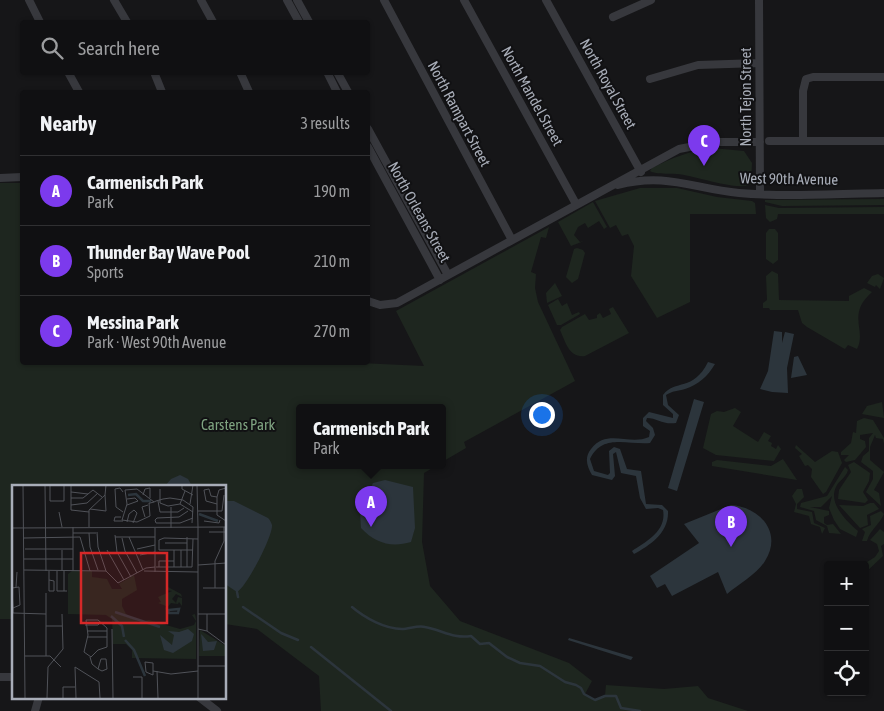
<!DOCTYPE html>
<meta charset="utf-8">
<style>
body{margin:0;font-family:"Asap Condensed",sans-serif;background:#1e1e20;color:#f1f3f6}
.controls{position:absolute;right:15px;bottom:15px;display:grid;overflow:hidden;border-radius:5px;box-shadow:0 1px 4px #0004}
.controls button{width:45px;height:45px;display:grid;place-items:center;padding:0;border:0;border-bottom:1px solid #303032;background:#101012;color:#f1f3f6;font:25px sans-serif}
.you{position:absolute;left:541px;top:414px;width:18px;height:18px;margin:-12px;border:4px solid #fff;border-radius:50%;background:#1a73e8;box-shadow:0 0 0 8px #1a73e833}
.badge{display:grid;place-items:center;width:32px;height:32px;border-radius:50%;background:#7c3aed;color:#fff;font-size:16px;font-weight:700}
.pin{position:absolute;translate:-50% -41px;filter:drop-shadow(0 1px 2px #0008)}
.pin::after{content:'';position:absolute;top:26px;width:18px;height:15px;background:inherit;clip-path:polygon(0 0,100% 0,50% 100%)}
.popup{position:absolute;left:296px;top:404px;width:150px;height:65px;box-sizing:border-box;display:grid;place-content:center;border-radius:5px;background:#101012;filter:drop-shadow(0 1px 4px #0005);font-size:16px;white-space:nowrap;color:#9c9d9f}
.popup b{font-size:19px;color:#f1f3f6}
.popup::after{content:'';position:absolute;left:50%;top:100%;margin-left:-10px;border:10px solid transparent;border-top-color:#101012}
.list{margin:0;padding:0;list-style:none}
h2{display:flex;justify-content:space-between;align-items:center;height:65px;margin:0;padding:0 20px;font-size:21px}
h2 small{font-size:16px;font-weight:400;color:#9c9d9f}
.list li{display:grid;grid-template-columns:32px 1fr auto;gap:15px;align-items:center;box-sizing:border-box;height:70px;padding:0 20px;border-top:1px solid #303032}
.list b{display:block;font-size:19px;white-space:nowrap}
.list p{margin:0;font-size:16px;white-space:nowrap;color:#9c9d9f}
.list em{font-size:16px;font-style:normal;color:#9c9d9f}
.icon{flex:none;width:28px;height:28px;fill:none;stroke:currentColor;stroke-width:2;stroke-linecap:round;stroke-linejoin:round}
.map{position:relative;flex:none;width:884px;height:711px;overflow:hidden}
.search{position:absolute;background:#101012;box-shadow:0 1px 4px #0004;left:20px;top:20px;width:350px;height:55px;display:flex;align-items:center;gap:12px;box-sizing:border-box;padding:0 18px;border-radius:5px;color:#9c9d9f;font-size:19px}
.panel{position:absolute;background:#101012;box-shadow:0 1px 4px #0004;left:20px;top:90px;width:350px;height:275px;border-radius:5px}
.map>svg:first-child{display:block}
</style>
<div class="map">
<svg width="884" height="711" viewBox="0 0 884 711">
<rect width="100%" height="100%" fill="#161618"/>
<path fill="#1e261f" d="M712,148l32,3 8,12 -1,21c-13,8 -57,-9 -74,-10 -8,-1 -20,1 -27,-3l2,-3c20,-10 37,-17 60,-20z
M0,183h22v179h316l86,4 -28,-55 153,-84 -3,11 -5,-1 -10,35 5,2 -1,14 3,14 37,79 -111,61 2,6 -24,14v-54h-142v58h136l-12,7 -2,69 8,44 30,35 109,42 23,18 -7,13 10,6 10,-4 1,-11 58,4 34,-3 10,12 40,13h-427l-2,-35 -62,-47 -32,-5v-138h-211v133h-14z
M640,188h37l40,9 35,4 3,2 1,11h-66v88l-33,16 -26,-42 3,-30 -6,-12 -6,2 -6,-11 -6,3 -15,-27z
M884,199v6l-102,1 -17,-4v-2z
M593,202l14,25 -3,2 -5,-8 -11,7 -3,-5 -7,4 -4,8 6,7 4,-1 -13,5 -13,-24z
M765,205l14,3 105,-1v7h-106l-1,5 -7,3 -4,-4z
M769,229h6l3,4v27l-5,4 -7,-5v-26z
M577,248l6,2 2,3 -7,26 -6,4 -6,-6 8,-28z
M772,271l6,3 1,26 70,1v-5l15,-8 8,4c-26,23 -5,38 -15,57l-9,-4 -3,4 -2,-1 -36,-21 -5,-4 -4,-13h-28l-1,-2h-6v-5l4,-3 -1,-24z
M878,274l6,4 -4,11 -4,-4 -1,2 -8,-4 5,-7z
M555,283l7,13 -15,7 -1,-10z
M558,299l4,7 5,-3 5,12 7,-3 1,2 -19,11h-4l-9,-20z
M613,307l16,26 -44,23c-16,2 -19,-13 -25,-26l2,-3 23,-13 4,6 8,-2v-3l3,-2 3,5 8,-4 -2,-5z
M882,402l2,16 -22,-4 5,-8z
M735,408l6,4 -8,14 25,16 6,-10 7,4 -3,5 4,2 -1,3 5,3 2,-4 3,4 -7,12 -58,-6 -13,-7 8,-34 6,-3 7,1z
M864,418l9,2 11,18v6l-1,-5 -7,-1 -1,-3 -5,12v13l14,12 -10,18 5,3 2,13 -15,-14 7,-13v-8l-12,-9 2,-6 6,-5v-13l4,-5 -13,2v4l5,2 1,6 -11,13 -9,2 -2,-2 5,-5h-8v-3l10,-9 2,-11 3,1 1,-12z
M796,445l19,17 17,-11 6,1 4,11 -16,29 -3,2 -12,-17 1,-8 -4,-4 -3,1 -6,-10 3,-2 -7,-6z
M783,459l14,21 -85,-14v-4l5,-2 54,6z
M854,462l16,11 -1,8 -6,11 5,8 -3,3 -27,-4 1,-9 12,-18 -3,-7z
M845,467l3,3c-2,8 -9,10 -12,17 -8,16 10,34 22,44l-2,6 -16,-8 -6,-9 -5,-12 3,-12 -11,11h-11l19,4v4l-5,2v6l3,2 6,-1 8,10 -12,-1 -2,-7 -11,-6 -2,-9 -14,-4 1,-4 26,-7z
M797,489h5l2,8 -7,7v5l15,3 2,11 11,5 -3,6 -2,-7 -9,-3 -2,-8 -15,-4 2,-8 -4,-8z
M870,503h4l5,6 -12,6 1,10 -8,3 -21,-23 24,1z
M881,511l3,3c-4,10 -15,17 -17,27h-5l3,-9 -3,-3 9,-4 -1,-9z
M880,529l4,3v12l-3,2 2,10 -18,17 -1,-9 11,-7 4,-6 -2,-7 -7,-4z"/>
<path fill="#2c353c" d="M774,331l8,1v11l3,-11 9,2 -7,34 1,25 -16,-1 -12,-3 8,-18z
M798,356l9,19 -16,3 3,-21z
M708,362l7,2c-7,12 -17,21 -30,25 -7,2 -13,2 -19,6l2,10 11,10 -3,8c-13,2 -19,-5 -29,-5l-1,3 7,7 2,7 -5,8c-22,2 -48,-10 -60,16l4,12 14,4 2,-2 -1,-22 5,-4 6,2 7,20 14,2 5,33 16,1 6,6c1,22 -18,34 -34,43l-2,-3c14,-9 35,-20 31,-41l-5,-2 -12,1 -6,-11 -4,-22 -15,-3 -5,-21 -3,2 2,22 -3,4 -20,-5c-5,-9 -8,-17 -1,-26 16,-21 38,-3 58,-12l1,-6 -7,-5v-8l6,-6 24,6v-4l-10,-9v-10c12,-16 30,-3 45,-33z
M694,399l10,3 -27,89 -9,-3z
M180,475l8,4 4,7h-27l6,-7z
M385,480l28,7 2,41 -4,14c-20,6 -36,1 -50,-14l-1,-16 13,-29z
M225,501h9l34,17c2,2 3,4 4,7 1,11 -26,63 -35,67l-12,-8z
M731,505c29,2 52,28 34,56 -8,13 -26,23 -38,33l-9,-22 -46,24 -7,-12 -8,4 -7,-12 49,-33 -15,-19z
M569,638l64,19 -2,3 -63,-20z"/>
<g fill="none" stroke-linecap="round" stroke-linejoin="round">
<path stroke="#2c353c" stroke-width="2.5" d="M237,592l1,5
M243,607l38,26 17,7
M352,607c13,11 33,22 50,22 7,0 16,-4 23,-2 17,3 28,12 46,9l9,8 9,-1 18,14 13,6 20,3 25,16 11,3 5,3 3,6 11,6 10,-4h11l5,12 19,3
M311,647l80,64"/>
<path stroke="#37383d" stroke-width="8" d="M29,0l11,22
M114,0l13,22
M201,0l12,22
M287,0l12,22
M297,0l12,22
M384,0l128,240
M464,0l112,204
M546,0l95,172
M759,0l1,194
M613,17l38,-17
M68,72l11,20
M154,72l8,20
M240,72l9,20
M327,72l10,20
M337,72l11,20
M650,79l48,-14 61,-2
M368,129l80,146
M769,141h115
M803,141v-50l3,-12 7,-2h71
M368,147l72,133
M0,178l22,-1
M618,185c48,-13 76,4 121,8 47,4 97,1 145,0
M368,301l12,4 17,-2 282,-154 36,-7h45
M0,677h14
M199,697l18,14
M35,711l4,-14"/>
</g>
<g text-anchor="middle" stroke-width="4" stroke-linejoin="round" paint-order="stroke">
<g font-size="15" fill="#a8adb8" stroke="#111113">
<text transform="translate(608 84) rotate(61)" y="5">North Royal Street</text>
<text transform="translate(532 96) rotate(61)" y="5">North Mandel Street</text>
<text transform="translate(746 97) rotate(-90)" y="5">North Tejon Street</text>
<text transform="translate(459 114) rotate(62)" y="5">North Rampart Street</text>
<text transform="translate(789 179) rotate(1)" y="5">West 90th Avenue</text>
<text transform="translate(419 212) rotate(61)" y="5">North Orleans Street</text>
</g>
<g font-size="15" fill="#7fa381" stroke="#111113">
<text x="238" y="430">Carstens Park</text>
</g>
</g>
<g transform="translate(12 485)">
<rect width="214" height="214" fill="#161618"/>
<path d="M60,86h20v6l15,2 5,10h10l-3,-5 15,-9 3,15 -15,9v7l4,8 13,8 10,-2 31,9 14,-4 2,-4 -4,-6 3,-1 1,5v40l-64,-1v-8l-6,-6h-13l-1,-25 -6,-4 -38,-1v-40zM156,102l13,7 1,3 -6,-3 -4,5 4,4 2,-6 4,1v8l-3,-4 -1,2 -7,-1 -6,7 1,-4 -8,-3 3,-1 -3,-5 14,-6 -6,-1zM188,145l26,16v10h-27z" fill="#1e261f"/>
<path d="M176,144l6,5 -2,7 -19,12 -9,-3 -4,-15 12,10 2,-10 -6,-4 11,1zM189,149l2,2 5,6 9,-1 -3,9 -11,1z" fill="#2c353c"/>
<path fill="none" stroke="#2c353c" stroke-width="2.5" d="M116,10l8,-1 7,7h8M187,29l19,7M103,127l45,15M161,128h5l1,-4 -11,1 1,3h6M99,131l11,10 2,11M113,155l9,10 11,26"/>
<path fill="none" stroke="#505258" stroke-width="1" d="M11,0l2,213M33,0l1,86M38,0v16h14v-16M59,0v25l18,2M170,0v4l11,6M185,0l1,42M214,3l-7,2 -2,7v18l9,6M148,4v14l8,3 12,-2 5,-13M59,7l17,2M131,10l2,-6 5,-1v10M205,12l-6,-1 -2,-7 -5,1 2,11 11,3M59,13h12l10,-8 9,7M146,16l2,11h18l6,-4M142,17l-17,-13 -12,1 2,14 -5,16 15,2 13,-6 -1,-13h1l4,-1 2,-1 7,-2 7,-1 13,2 10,7 -1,16M168,19l13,8M178,19l3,-19M59,20l16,-2 11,-10M115,20l11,-4 -3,-3 -8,1M159,22v21M78,24l16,2 -1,-16M186,26h24l2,-16M47,27l3,15M111,27l-7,-5 -1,-18 5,-1 3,4M109,32h-6l-1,4h9M133,32l-3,-10 6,-2M143,35l1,3h24l13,-5M143,35l2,-2 22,-1 9,-6M192,36l15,2 1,-3M115,37l2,-8 5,-4 3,3 -4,10M61,42v44M77,42v-17l16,-15 1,-10M186,42v171M0,43l214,-1M143,43v44M85,47l1,15 8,24M197,47h17M61,48h23M77,48l1,14 8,23M103,50l2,17 14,25M103,52h40M117,52l14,33M12,53l56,-1 10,34M110,53l3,13 12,22M153,58h22M13,64h48M125,64l18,-4M50,65v21M95,65l17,30M147,65v-10l5,-2 34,1M147,65h34M169,65v17M128,70l15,-3M12,74h49M186,80l28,-2M144,82h36l1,-28M147,82v-6h15M162,82v-17M175,82v-30M12,85l82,1 12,12 28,-15 9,-1M37,86v20h5v-10l-5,-1M45,86v20h10M52,86v20M132,86l54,1M4,102l1,-15M191,103h23M203,103v-27l9,-20v-14M34,108v63M1,123l7,-3 -1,-18 -7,1 1,20v5M1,128l33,1M186,129h28M195,129v17M74,135h12l9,8v19l-9,3 -7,7 -7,-5 4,-17zM73,140h13l3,-3M34,141h16M100,144l1,69M186,144l9,2 19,14M76,146h19M75,152h20M13,171h25l11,11M78,172l2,7 6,5 4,2 5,-2 -1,-10h-5l-3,10M133,177l8,1v12l-7,-3zM186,181h28M141,186l18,3 27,-3M145,186l1,27M121,192h9v21M35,213l1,-31 15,-18 -1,-35M51,213v-11h12M64,213l-1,-31 24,15 1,16"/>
<path fill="#d62828" fill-opacity="0.15" stroke="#d62828" stroke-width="2.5" d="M69,68h86v70h-86z"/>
<rect width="214" height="214" fill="none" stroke="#a8adb8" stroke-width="2.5"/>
</g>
</svg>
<div class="controls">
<button>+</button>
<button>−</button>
<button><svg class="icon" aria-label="locate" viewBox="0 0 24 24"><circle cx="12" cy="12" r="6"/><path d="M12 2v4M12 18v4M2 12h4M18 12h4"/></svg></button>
</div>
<div class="you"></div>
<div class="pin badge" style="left:371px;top:527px">A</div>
<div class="popup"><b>Carmenisch Park</b>Park</div>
<div class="pin badge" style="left:731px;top:547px">B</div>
<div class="pin badge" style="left:704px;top:166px">C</div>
<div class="search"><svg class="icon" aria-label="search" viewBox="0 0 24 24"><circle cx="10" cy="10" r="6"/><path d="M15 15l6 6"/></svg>Search here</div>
<section class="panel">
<h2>Nearby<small>3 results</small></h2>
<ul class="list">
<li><span class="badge">A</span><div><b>Carmenisch Park</b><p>Park</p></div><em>190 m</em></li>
<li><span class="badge">B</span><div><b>Thunder Bay Wave Pool</b><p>Sports</p></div><em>210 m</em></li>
<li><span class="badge">C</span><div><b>Messina Park</b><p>Park · West 90th Avenue</p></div><em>270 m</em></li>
</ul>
</section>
</div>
